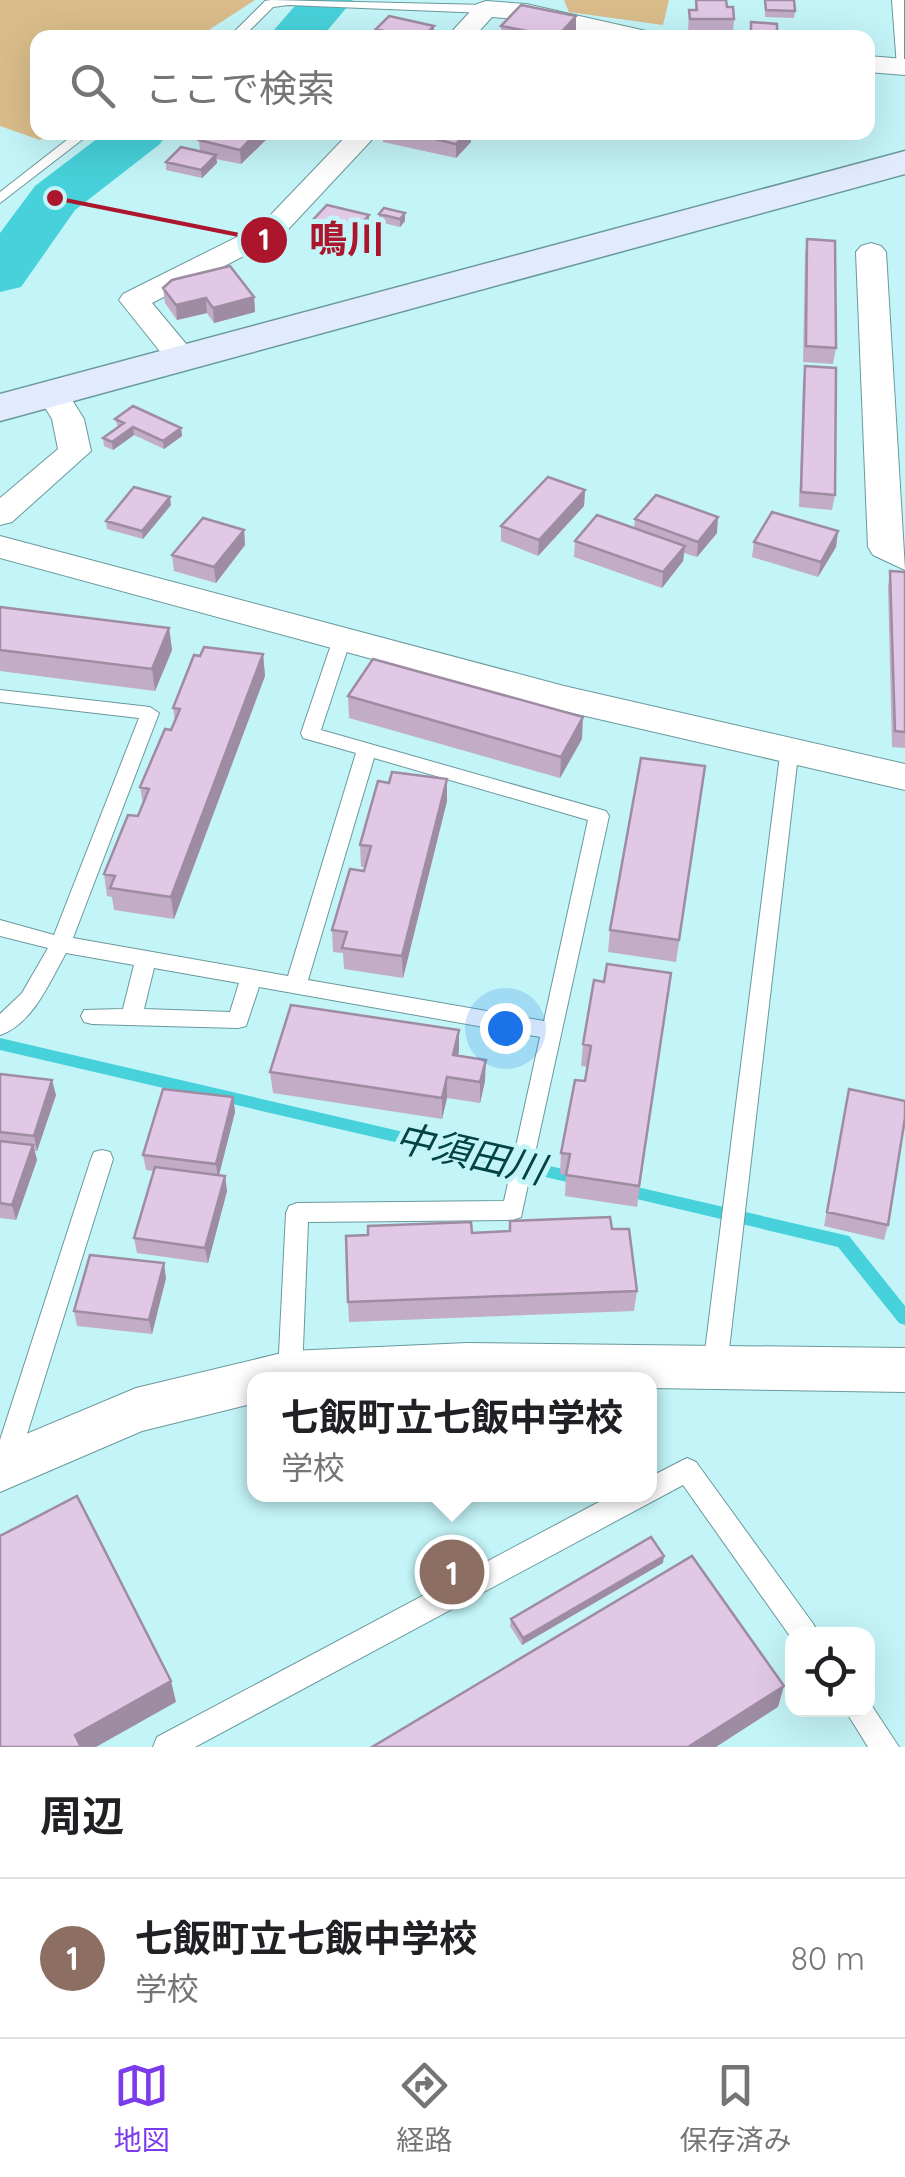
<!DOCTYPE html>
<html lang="ja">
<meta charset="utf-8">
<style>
body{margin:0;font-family:Quicksand,"Noto Sans JP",sans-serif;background:#f6f6f6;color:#202124}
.controls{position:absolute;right:30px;bottom:30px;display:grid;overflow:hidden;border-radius:20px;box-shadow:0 10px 40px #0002}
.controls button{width:90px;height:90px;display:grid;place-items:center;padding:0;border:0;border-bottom:2px solid #e0e0e0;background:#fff;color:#202124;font:50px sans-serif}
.you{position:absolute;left:505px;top:1028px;width:35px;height:35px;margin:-25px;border:8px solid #fff;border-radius:50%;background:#1a73e8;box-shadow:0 0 0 15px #1a73e833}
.badge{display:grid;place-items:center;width:65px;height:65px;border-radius:50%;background:#7c3aed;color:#fff;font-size:32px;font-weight:700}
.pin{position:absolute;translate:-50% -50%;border:5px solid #fff;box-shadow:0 2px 10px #0006}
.popup{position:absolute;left:247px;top:1372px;width:410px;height:130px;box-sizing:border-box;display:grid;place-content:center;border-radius:20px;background:#fff;filter:drop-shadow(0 2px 8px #0005);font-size:32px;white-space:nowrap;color:#757577}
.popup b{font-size:38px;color:#202124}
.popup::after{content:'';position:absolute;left:50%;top:100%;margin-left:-20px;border:20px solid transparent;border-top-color:#fff}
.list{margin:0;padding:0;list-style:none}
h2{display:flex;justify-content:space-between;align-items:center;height:130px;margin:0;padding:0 40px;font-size:42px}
h2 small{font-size:32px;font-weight:400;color:#757577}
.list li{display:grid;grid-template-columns:65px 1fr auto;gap:30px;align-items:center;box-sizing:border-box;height:160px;padding:0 40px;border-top:2px solid #e0e0e0}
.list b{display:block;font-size:38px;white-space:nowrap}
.list p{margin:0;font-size:32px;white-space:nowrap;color:#757577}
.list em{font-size:32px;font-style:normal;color:#757577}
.icon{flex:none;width:55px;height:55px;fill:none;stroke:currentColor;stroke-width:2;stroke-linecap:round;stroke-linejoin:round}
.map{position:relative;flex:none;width:905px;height:1747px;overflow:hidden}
.search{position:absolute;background:#fff;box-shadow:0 10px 40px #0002;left:30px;right:30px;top:30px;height:110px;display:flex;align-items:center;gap:25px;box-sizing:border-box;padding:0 35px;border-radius:20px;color:#757577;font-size:38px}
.sheet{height:290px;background:#fff}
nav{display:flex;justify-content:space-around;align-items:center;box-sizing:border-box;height:140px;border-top:2px solid #e0e0e0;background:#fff;font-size:28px;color:#757577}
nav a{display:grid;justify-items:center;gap:5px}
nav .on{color:#7c3aed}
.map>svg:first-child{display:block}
</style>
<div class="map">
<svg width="905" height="1747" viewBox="0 0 905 1747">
<rect width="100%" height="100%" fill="#c3f4f7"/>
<path fill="#d9bc8a" d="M0,0h255l-57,37 -160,1v94l14,1 -12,7 -40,-14z
M564,0h105l-6,25 -94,-13z"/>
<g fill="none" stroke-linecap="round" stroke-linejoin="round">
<path fill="#47d1da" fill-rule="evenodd" d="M0,1038l584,136 6,1 2,5 -2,5 -6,1 -584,-136z
M624,1184l225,52 56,70v19l-6,-2 -61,-76 -214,-51 -6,-1 -2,-5 2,-5z"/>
<path fill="#47d1da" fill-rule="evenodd" d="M300,0h53l-32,38h-54z
M106,132h62l-8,12 -85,66 -54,77 -21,5v-59l35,-47z"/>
<g stroke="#6a999c" stroke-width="2">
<path id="lane" d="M271,0l215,5 6,4 -6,4 -198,-8 -15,2 -31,31h-14l37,-37z
M892,0h12v71l-7,-4z
M77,132h15l-92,71v-11z
M342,633l9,6 -30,91 285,81 3,5 -88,401 -8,3 -205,2 -6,151 -3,7h-18l-3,-7 8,-160 3,-7 8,-3 207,-2 36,-164 -281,-50 -13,39 -8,2 -146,-4 -8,-2 -3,-6 3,-6 39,-1 11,-44 -68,-12c-16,28 -33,71 -66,82v-21l22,-21 26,-45 -48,-12v-16l54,15 85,-217 -139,-16v-12l150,17 9,6 -86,225 215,38 68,-223 -53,-15 -2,-5 32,-94zM374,758l214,62 -44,201 -236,-41zM154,968l85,15 -9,29 -86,-3z
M789,748l9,7 -71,612 -3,8 -9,3 -9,-3 -3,-8 77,-612z
M102,1150l8,2 3,7 -96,307 -4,8 -9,4 -4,-2v-36l91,-281 3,-7z
M687,1458l9,4 118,163 4,9h-26v5l-109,-154 -488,262h-42l4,-10 457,-243h36v-17z
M868,1700l31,47h-31l-23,-37h23z"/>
</g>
<g stroke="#6a999c" stroke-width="2">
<path id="street" d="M486,1l40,3 129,29 3,5h-50l-82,-18 -34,-3 -19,21h-27l31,-34z
M868,56l37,3v16l-37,-3z
M350,132h29l-98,105 -129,66 45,54 -5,7h-22l-51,-64 4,-6 138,-69z
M871,243l10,3 5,6 19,318 -32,-15 -5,-8 -12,-295 5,-6z
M53,384l11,3 20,32 7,32 -79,71 -12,3v-27l58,-49 -6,-30 -15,-25 5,-7z
M0,536l564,150 341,78v26l-341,-79 -564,-153z
M467,1343l438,5v44l-255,-4v-8h-395v23l-113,28 -142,61v-47l136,-57 154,-37z"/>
</g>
<g stroke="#6a999c" stroke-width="3">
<path id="secondary" d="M905,151v23l-905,247v-27z"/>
</g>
<use href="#lane" fill="#fff" fill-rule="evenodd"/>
<use href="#street" fill="#fff" fill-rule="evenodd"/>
<use href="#secondary" fill="#e1ebfd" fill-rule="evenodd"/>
</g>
<path fill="#c2acc7" d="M695,0h31l1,7 7,12 -1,15 -45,-1 1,-23h6z
M765,0l30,11 -1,7 -29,-1z
M576,16v14l-6,8h-69v-12z
M777,24v14h-27v-8z
M376,29l58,4 -4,5h-50l-4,-1z
M383,132h88v10l-15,16 -73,-16z
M272,134l-31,30 -25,-5 1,4 -15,15 -36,-8v-8l34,-10 -1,-12z
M379,214l26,7 -5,6 -21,-5z
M369,222l-17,20 -43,-10v-8z
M807,239l29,109 -3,16 -30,-2 2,-108z
M163,288l91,9 1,15 -41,11 -7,-10 -30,7 -12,-17z
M805,366l30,129 -3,15 -33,-3 4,-126z
M115,419l66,9 1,8 -18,13 -30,-14 -21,15 -9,-4 -1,-8 15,-11z
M585,490l-1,16 -46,50 -37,-15v-15z
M171,505l-28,34 -36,-10 -1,-8z
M635,519l82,14 -20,24 -13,-4 -1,8 -21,27 -88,-31 1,-16 59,-13z
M244,530l1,15 -29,38 -42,-12 -2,-16z
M838,531l-2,16 -18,30 -66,-20 2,-15z
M890,571l15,1v176l-13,-1 -4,-160z
M0,607l169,21 3,22 -17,41 -155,-20z
M263,654l2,22 -91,243 -60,-9 -2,-13 -5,-1 -3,-22 34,-58 5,-12 -3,-17 35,-66 -2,-13z
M348,696l234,43 -22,39 -211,-60z
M447,779v22l-44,177 -59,-9 -1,-16 -10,-1 -1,-22 32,-59 1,-4h-4l-1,-22 29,-62z
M702,788l-26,174 -68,-10 2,-22z
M671,973l-34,234 -72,-11 1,-21 -6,-1 1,-21 24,-72 3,-14 -7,-1 2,-22 21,-62z
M459,1051l-1,4 27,26 -5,22 -33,-5 -5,21 -169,-26 -3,-21z
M0,1074l56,21 -19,56h-2l2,9 -21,60 -16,-2z
M233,1097l2,15 -16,63 6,1 2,15 -19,72 -71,-10 -3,-15 20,-67 -8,-1 -3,-15z
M846,1104l42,121 -4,15 -60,-14z
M612,1229l25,62 -3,20 -285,11 -1,-20 124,-69z
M166,1278l-14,56 -75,-8 -3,-15z
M663,1563l-141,82 -12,-19 1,-7z"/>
<path fill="#9e8ca2" d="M576,16v14l-6,8h-13z
M434,26v7l-4,5h-8z
M257,132l15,2 -31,30 -1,-14z
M466,132h5v10l-15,16v-14z
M216,155l1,8 -15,15 -1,-8z
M405,213v8l-5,6v-8z
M369,215v7l-17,20v-8z
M254,297l1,15 -41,11 -1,-15z
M206,298l1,15 -30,7 -1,-15z
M133,427l1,8 -21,15 -1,-8z
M181,428l1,8 -18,13 -1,-8z
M585,490l-1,16 -46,50 1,-16z
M170,497l1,8 -28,34 -1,-8z
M718,517l-1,16 -20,24 1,-15z
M244,530l1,15 -29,38 -2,-16z
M838,531l-2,16 -18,30 3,-15z
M685,546l-2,15 -21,27 1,-16z
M169,628l3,22 -17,41 -3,-22z
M263,654l2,22 -91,243 -3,-22z
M583,717l-1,22 -22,39 1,-21z
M447,779v22l-44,177 -1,-22z
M459,1030v21l-6,25v-21z
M486,1060l-1,21 -5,22v-21z
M447,1077v21l-5,21v-21z
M52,1080l4,15 -19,56 -3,-15z
M233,1097l2,15 -17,67 -2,-15z
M33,1145l4,15 -21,60 -4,-15z
M225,1176l2,15 -19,72 -3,-15z
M164,1263l2,15 -14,56 -3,-14z
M664,1556l-1,7 -141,82 1,-7z
M171,1681l5,21 -80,45h-17l-4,-12z
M784,1686l-6,21 -62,40h-28z"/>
<path fill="#e2c8e7" stroke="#9e8ca2" stroke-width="2.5" d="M696,0h30l1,7h6l1,12h-44l-1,-9h8z
M765,0h29l1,11 -29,-1z
M521,5l55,11 -19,21 -56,-11z
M389,16l45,10 -12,12h-9l-37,-9z
M751,22l26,2v10l-26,-2z
M340,33l21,5h-26z
M207,132h50l-17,18 -41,-10z
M406,132h60l-10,12z
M181,147l35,8 -15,15 -35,-8z
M327,205l42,10 -17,19 -43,-10z
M384,208l21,5 -5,6 -21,-5z
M807,239l28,2 1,107 -30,-2z
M230,266l24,31 -41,11 -7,-10 -30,7 -13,-17 9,-8z
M805,366l31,2 -1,127 -34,-3z
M133,406l48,22 -18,13 -30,-14 -21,15 -9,-4 21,-15 -9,-4z
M548,477l37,13 -46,50 -38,-14z
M134,487l36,10 -28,34 -36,-10z
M656,495l62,22 -20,25 -63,-23z
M772,512l66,19 -17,31 -67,-20z
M597,515l88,31 -22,26 -88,-31z
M203,518l41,12 -30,37 -42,-12z
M890,571l15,1v160l-10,-1z
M0,607l169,21 -17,41 -152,-19z
M204,647l59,7 -92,243 -61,-9 5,-12 -11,-2 24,-59 10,1 11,-27 -9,-2 25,-58 6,1 9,-21 -7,-1 21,-53 6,1z
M373,659l210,58 -22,40 -213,-61z
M641,758l64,8 -26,174 -69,-10z
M392,772l55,7 -45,177 -60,-8 5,-16 -15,-2 18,-61 14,2 7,-25 -11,-1 18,-64 11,2z
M607,964l64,9 -32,213 -73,-11 4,-21 -9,-1 14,-73 10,1 6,-35 -8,-2 11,-64 10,2z
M291,1005l168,25 -6,25 33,5 -6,22 -33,-5 -5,21 -172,-26z
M0,1074l52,6 -18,56 -34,-4z
M163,1089l70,8 -17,67 -73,-9z
M849,1089l56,12v17l-17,107 -61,-13z
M0,1141l33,4 -21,60 -12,-2z
M155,1167l70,9 -20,72 -71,-10z
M610,1217l2,12h17l8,62 -289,11 -2,-66 22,-1v-9l103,-4 1,11 38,-2v-10z
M90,1255l74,8 -15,57 -75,-9z
M77,1496l94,185 -96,54 6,12h-81v-211z
M651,1537l13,19 -141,82 -12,-19z
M692,1556l92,130 -96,61h-316z"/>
<g text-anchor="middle" stroke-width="10" stroke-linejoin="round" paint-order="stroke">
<g font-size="38" font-style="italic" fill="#024347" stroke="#c3f4f7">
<text transform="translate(470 1154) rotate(13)" y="13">中須田川</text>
</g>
</g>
<path fill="none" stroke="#ab162c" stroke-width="4" d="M55 198L264 240"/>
<g fill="#ab162c" stroke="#c3f4f7" stroke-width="4">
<circle cx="55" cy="198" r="10"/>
<circle cx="264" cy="240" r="25"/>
</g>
<g font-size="30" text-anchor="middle" font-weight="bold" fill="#fff">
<text x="264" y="250">1</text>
</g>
<g font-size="38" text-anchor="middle" font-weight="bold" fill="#ab162c" stroke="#c3f4f7" stroke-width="10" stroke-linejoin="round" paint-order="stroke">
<text x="347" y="253">鳴川</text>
</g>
</svg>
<div class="controls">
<button><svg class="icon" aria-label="locate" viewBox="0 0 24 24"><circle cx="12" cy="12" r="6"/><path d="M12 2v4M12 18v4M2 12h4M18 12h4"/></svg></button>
</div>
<div class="you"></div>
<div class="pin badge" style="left:452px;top:1572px;background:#8d6e63">1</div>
<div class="popup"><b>七飯町立七飯中学校</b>学校</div>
<div class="search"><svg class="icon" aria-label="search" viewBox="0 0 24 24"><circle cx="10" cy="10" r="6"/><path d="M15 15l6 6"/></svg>ここで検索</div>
</div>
<section class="sheet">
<h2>周辺<small></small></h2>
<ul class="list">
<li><span class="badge" style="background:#8d6e63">1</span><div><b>七飯町立七飯中学校</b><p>学校</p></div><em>80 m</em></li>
</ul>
</section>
<nav>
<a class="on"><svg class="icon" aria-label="map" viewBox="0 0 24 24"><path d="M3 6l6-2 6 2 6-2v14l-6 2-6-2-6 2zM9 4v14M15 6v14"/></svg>地図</a>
<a><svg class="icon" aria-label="directions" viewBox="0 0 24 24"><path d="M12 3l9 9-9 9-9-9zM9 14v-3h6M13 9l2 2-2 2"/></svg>経路</a>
<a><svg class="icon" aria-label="saved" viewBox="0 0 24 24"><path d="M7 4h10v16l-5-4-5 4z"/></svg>保存済み</a>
</nav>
